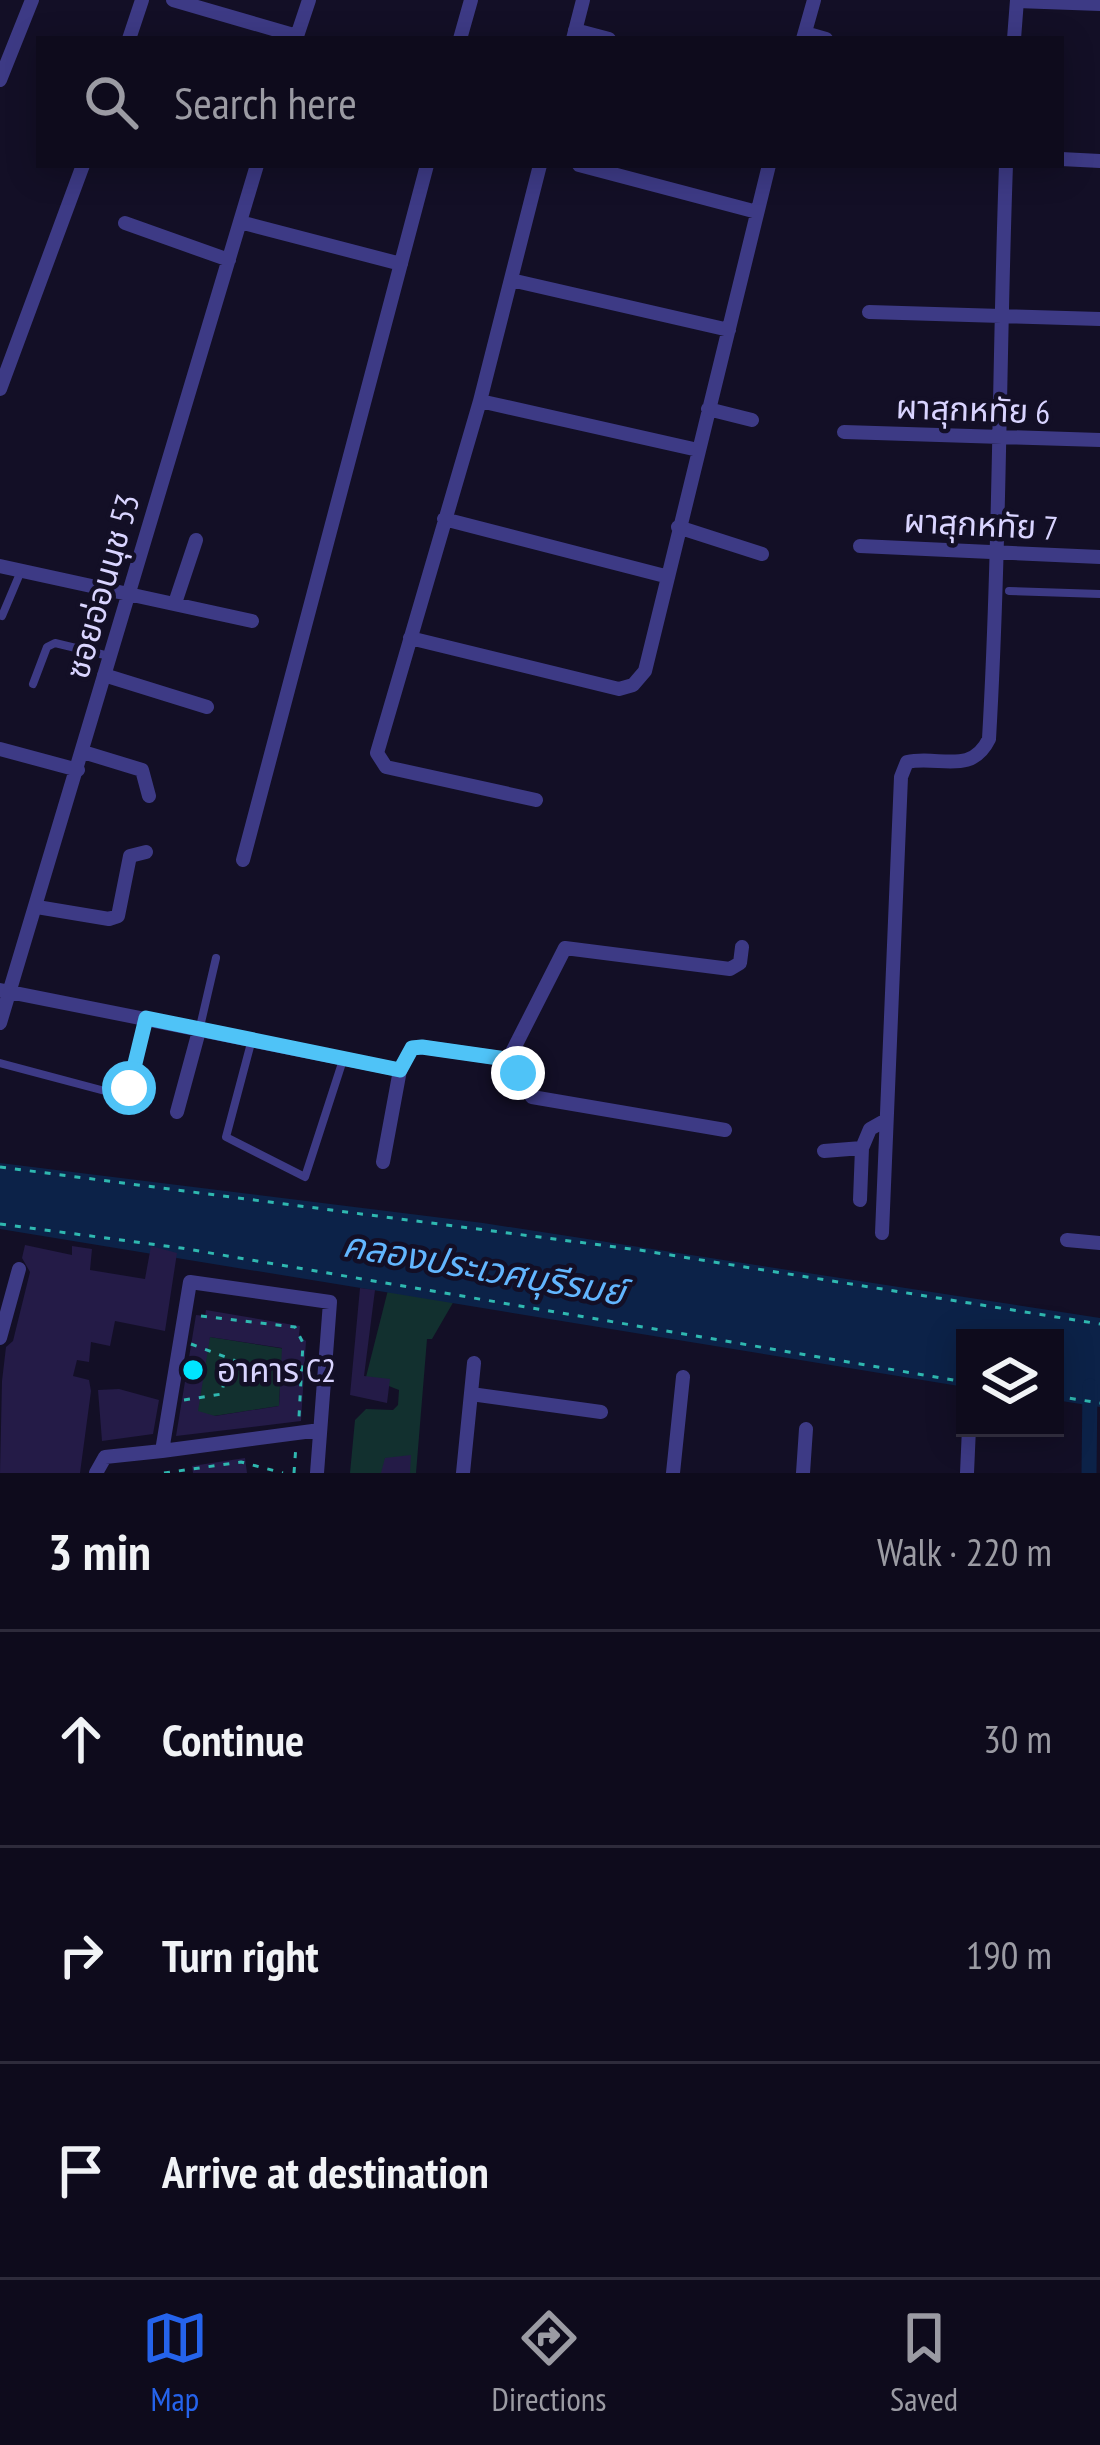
<!DOCTYPE html>
<meta charset="utf-8">
<style>
body{margin:0;font-family:"PT Sans Narrow","Noto Sans Thai",sans-serif;background:#171425;color:#f1f3f6}
.controls{position:absolute;right:36px;bottom:36px;display:grid;overflow:hidden;border-radius:0px;box-shadow:0 6px 30px #0003}
.controls button{width:108px;height:108px;display:grid;place-items:center;padding:0;border:0;border-bottom:3px solid #2e2b3b;background:#0e0b1c;color:#f1f3f6;font:60px sans-serif}
.stop{position:absolute;width:36px;height:36px;margin:-27px;border:9px solid #4fc3f7;border-radius:50%;background:#fff}
.stop.end{background:#4fc3f7;border-color:#fff;box-shadow:0 3px 12px #0008}
.list{margin:0;padding:0;list-style:none}
h2{display:flex;justify-content:space-between;align-items:center;height:156px;margin:0;padding:0 48px;font-size:51px}
h2 small{font-size:39px;font-weight:400;color:#9b9ba3}
.list li{display:grid;grid-template-columns:78px 1fr auto;gap:36px;align-items:center;box-sizing:border-box;height:216px;padding:0 48px;border-top:3px solid #2e2b3b}
.list b{display:block;font-size:45px;white-space:nowrap}
.list em{font-size:39px;font-style:normal;color:#9b9ba3}
.icon{flex:none;width:66px;height:66px;fill:none;stroke:currentColor;stroke-width:2;stroke-linecap:round;stroke-linejoin:round}
.map{position:relative;flex:none;width:1100px;height:1473px;overflow:hidden}
.search{position:absolute;background:#0e0b1c;box-shadow:0 6px 30px #0003;left:36px;right:36px;top:36px;height:132px;display:flex;align-items:center;gap:30px;box-sizing:border-box;padding:0 42px;border-radius:0px;color:#9b9ba3;font-size:45px}
.sheet{height:804px;background:#0e0b1c}
nav{display:flex;justify-content:space-around;align-items:center;box-sizing:border-box;height:168px;border-top:3px solid #2e2b3b;background:#0e0b1c;font-size:33px;color:#9b9ba3}
nav a{display:grid;justify-items:center;gap:6px}
nav .on{color:#2563eb}
.map>svg:first-child{display:block}
</style>
<div class="map">
<svg width="1100" height="1473" viewBox="0 0 1100 1473">
<rect width="100%" height="100%" fill="#130f26"/>
<path fill="#12302f" d="M389,1286l69,8 -26,45h-5l-11,134h-66l5,-53 11,-11 27,1 5,-5 1,-15 -33,-13z
M210,1337l94,15 -23,13 -2,41 -98,15z"/>
<path fill="#0c2248" d="M0,1163l483,60 617,95v89l-45,-7v-62h-90v49l-965,-158z"/>
<g fill="none" stroke-linecap="round" stroke-linejoin="round">
<path stroke="#0c2248" stroke-width="15" d="M1089,1473l1,-87"/>
</g>
<path fill="#241b47" fill-rule="evenodd" d="M25,1245l47,10v-9l20,3 -2,21 55,9 6,-33 26,7 -12,78 -50,-10 -5,25 -19,-4 -2,20 -12,-2 -4,16 16,4 2,11 -11,82h-80l2,-92 4,-34 7,-6 17,-69 -8,-14z
M360,1288l15,2 -11,86 26,3 -3,24 -37,-8z
M206,1310l94,16 -1,9 7,6 -5,80 -125,15 20,-121 9,1zM210,1337l72,11 -3,58 -64,10 -17,-5z
M119,1389l40,11 -6,34 -51,7 -4,-51z
M411,1455l-1,18h-29l4,-15z
M245,1458l2,15h-54l-1,-7z"/>
<g fill="none" stroke-linecap="round" stroke-linejoin="round">
<path stroke="#2fb8b0" stroke-width="3" stroke-dasharray="6 9" stroke-linecap="butt" d="M0,1167l639,83 461,74
M0,1224l181,24 784,134
M201,1316l94,11 8,16 -4,74
M191,1344l109,41
M1055,1396l45,7
M184,1400l38,-6 5,-35
M164,1473l77,-11 42,11
M294,1473l2,-28"/>
<path stroke="#3d3a85" stroke-width="8" d="M1009,591l91,3
M2,616l19,-45
M33,684l14,-37 8,-4 54,13
M199,1031l17,-73
M251,1043l-25,94 79,40 38,-117
M0,1063l120,32 9,-7 16,-70"/>
<path stroke="#3d3a85" stroke-width="14" d="M173,0l124,36
M1017,1l83,3
M575,30l34,9
M805,33l21,6
M129,39l13,-39
M296,39l13,-39
M460,39l11,-39
M573,39l10,-39
M803,39l11,-39
M1014,39l3,-39
M0,80l32,-80
M1061,159l39,2
M579,165l178,47
M240,222l161,42
M125,223l104,37
M511,280l218,50
M869,312l231,7
M0,389l83,-224
M480,401l218,49
M708,409l44,11
M844,432l256,8
M444,519l221,57
M678,527l84,27
M860,546l240,11
M0,566l252,55
M175,603l21,-63
M410,638l209,51 14,-4 12,-14 124,-506
M104,675l103,32
M0,749l78,21
M83,752l59,18 7,26
M536,800l-150,-33 -9,-14 103,-352 60,-236
M243,860l184,-695
M37,907l72,12 9,-3 12,-60 16,-4
M0,990l400,80 12,-22 10,-1 84,12 26,38 193,33
M0,1023l257,-858
M508,1060l57,-112 165,21 10,-6 2,-16
M177,1112l22,-81
M824,1151l38,-3 8,-19 16,-9
M383,1162l17,-92
M860,1200l2,-52
M882,1233l19,-456 6,-15c32,-7 64,14 82,-23 11,-191 10,-382 17,-574
M1067,1240l33,3
M0,1338l19,-69
M471,1394l130,18
M162,1451l158,-21
M96,1473l9,-16 57,-6 28,-169 140,20 -13,171
M463,1473l11,-110
M673,1473l10,-96
M803,1473l3,-44
M967,1473l2,-45"/>
</g>
<g fill="none" stroke-linecap="round" stroke-linejoin="round">
<path stroke="#4fc3f7" stroke-width="15" d="M129,1088l17,-70 254,52 12,-22 10,-1 84,12 12,14"/>
</g>
<circle fill="#00e5ff" stroke="#130f26" stroke-width="4.5" cx="193" cy="1370" r="12"/>
<g text-anchor="middle" stroke-width="9" stroke-linejoin="round" paint-order="stroke">
<g font-size="33" fill="#d9d4ff" stroke="#130f26">
<text transform="translate(973 409) rotate(2)" y="12">ผาสุกหทัย 6</text>
<text transform="translate(981 524) rotate(3)" y="12">ผาสุกหทัย 7</text>
<text transform="translate(102 586) rotate(-74)" y="12">ซอยอ่อนนุช 53</text>
</g>
<g font-size="33" fill="#d9d4ff" stroke="#130f26" text-anchor="start">
<text x="217" y="1382">อาคาร C2</text>
</g>
<g font-size="36" font-style="italic" fill="#62b6ff" stroke="#130f26">
<text transform="translate(484 1268) rotate(10)" y="13">คลองประเวศบุรีรมย์</text>
</g>
</g>
</svg>
<div class="controls">
<button><svg class="icon" aria-label="layers" viewBox="0 0 24 24"><path d="M12 4l9 5-9 5-9-5zM3 14l9 5 9-5"/></svg></button>
</div>
<div class="stop" style="left:129px;top:1088px"></div>
<div class="stop end" style="left:518px;top:1073px"></div>
<div class="search"><svg class="icon" aria-label="search" viewBox="0 0 24 24"><circle cx="10" cy="10" r="6"/><path d="M15 15l6 6"/></svg>Search here</div>
</div>
<section class="sheet">
<h2>3 min<small>Walk · 220 m</small></h2>
<ul class="list">
<li><svg class="icon" aria-label="ahead" viewBox="0 0 24 24"><path d="M12 20V5M6 11l6-6 6 6"/></svg><div><b>Continue</b></div><em>30 m</em></li>
<li><svg class="icon" aria-label="right" viewBox="0 0 24 24"><path d="M7 20v-9h11M14 6l5 5-5 5"/></svg><div><b>Turn right</b></div><em>190 m</em></li>
<li><svg class="icon" aria-label="arrive" viewBox="0 0 24 24"><path d="M6 21V4h12l-3 4 3 4H6"/></svg><div><b>Arrive at destination</b></div></li>
</ul>
</section>
<nav>
<a class="on"><svg class="icon" aria-label="map" viewBox="0 0 24 24"><path d="M3 6l6-2 6 2 6-2v14l-6 2-6-2-6 2zM9 4v14M15 6v14"/></svg>Map</a>
<a><svg class="icon" aria-label="directions" viewBox="0 0 24 24"><path d="M12 3l9 9-9 9-9-9zM9 14v-3h6M13 9l2 2-2 2"/></svg>Directions</a>
<a><svg class="icon" aria-label="saved" viewBox="0 0 24 24"><path d="M7 4h10v16l-5-4-5 4z"/></svg>Saved</a>
</nav>
